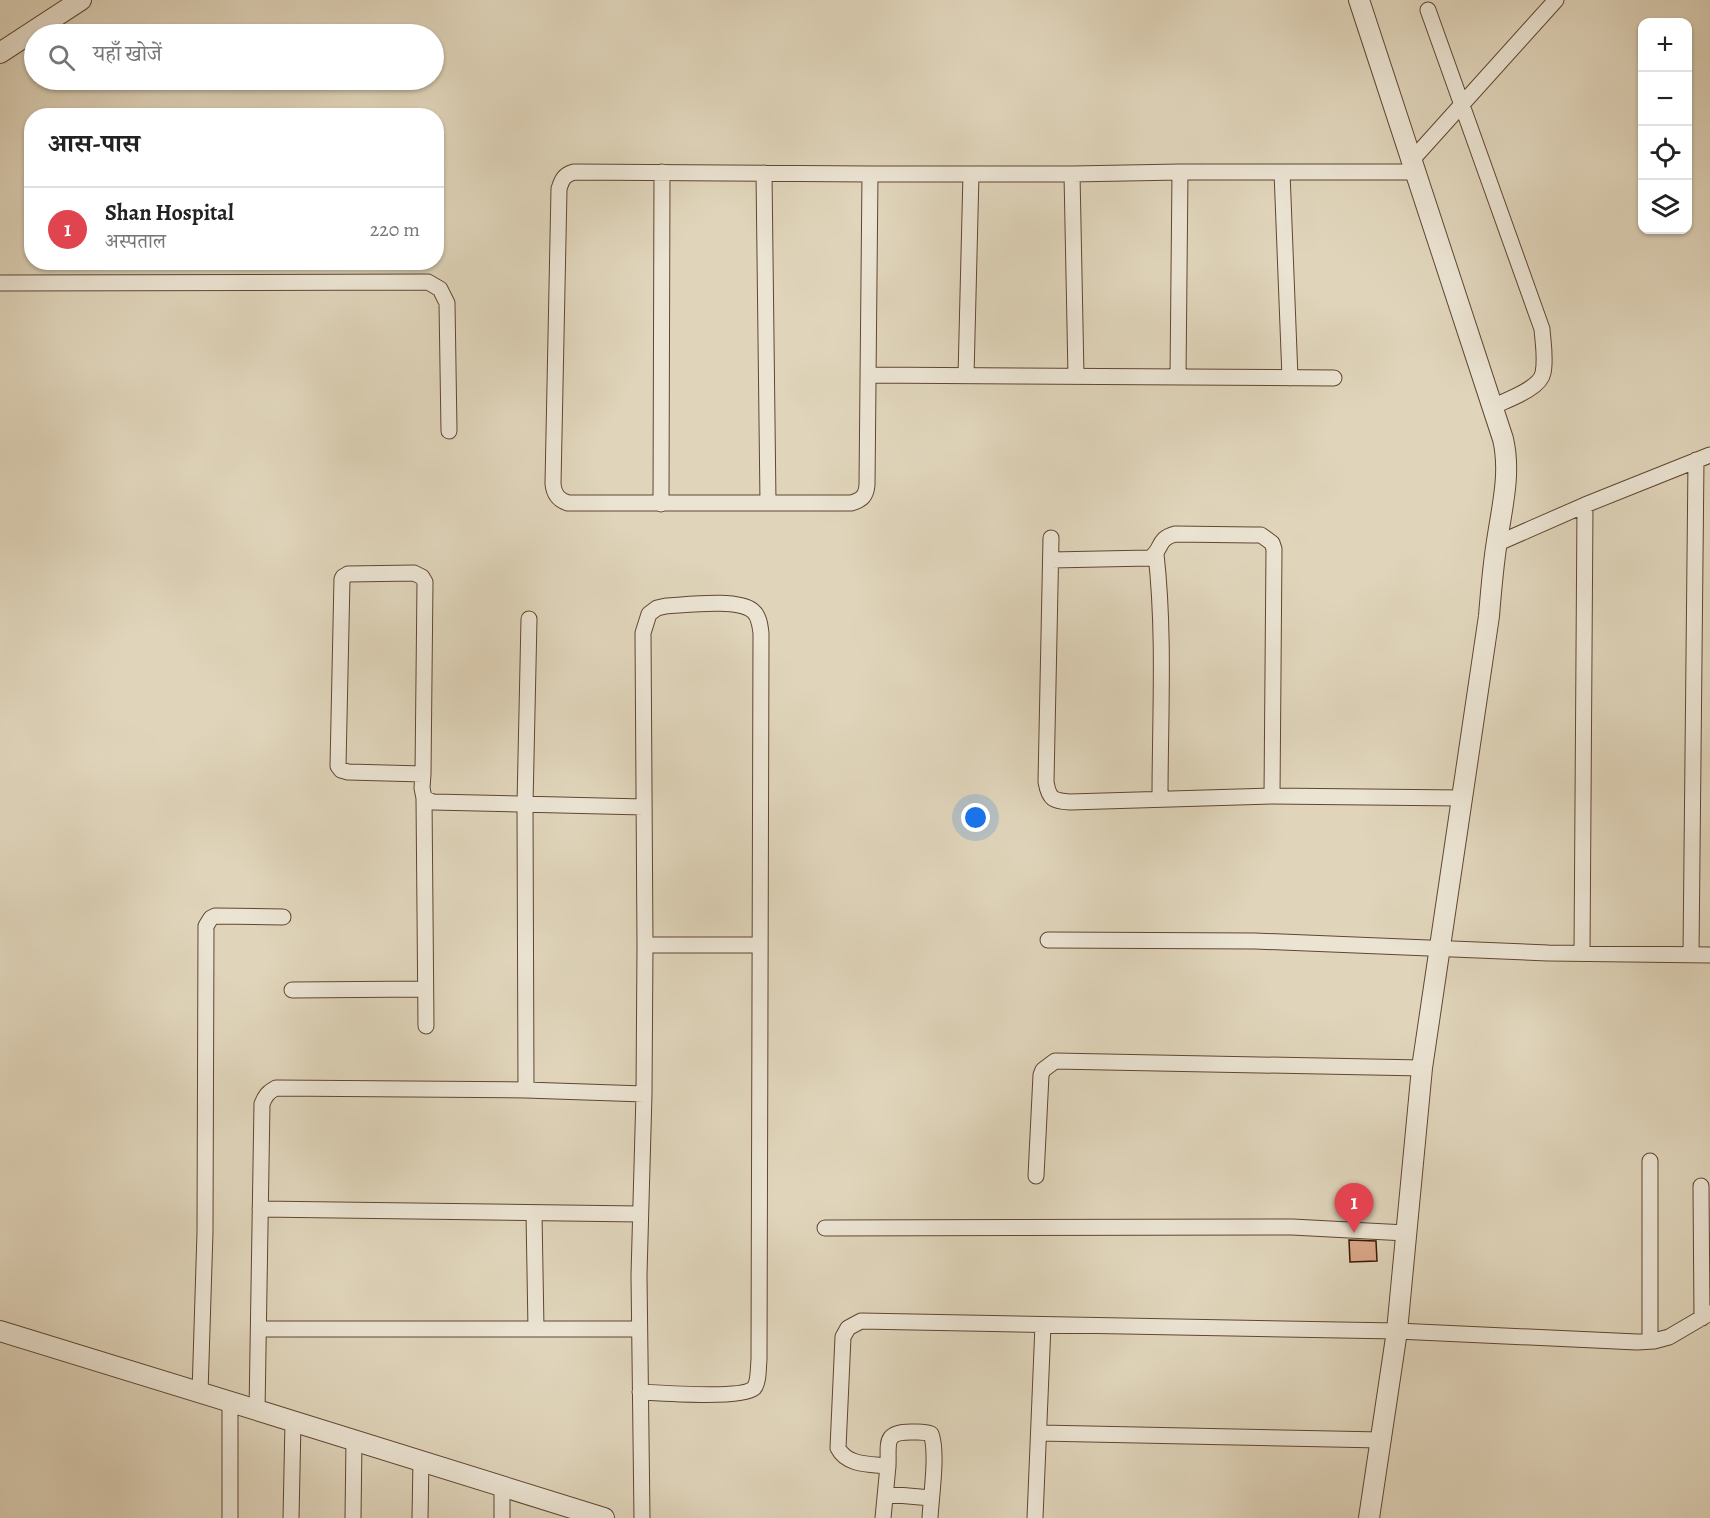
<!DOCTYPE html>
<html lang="hi">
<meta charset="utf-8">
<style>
body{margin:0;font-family:Alegreya,"Noto Serif Devanagari",serif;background:#f6f6f6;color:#222}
.controls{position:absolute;right:18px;top:18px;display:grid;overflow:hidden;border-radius:12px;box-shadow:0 2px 4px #0004}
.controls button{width:54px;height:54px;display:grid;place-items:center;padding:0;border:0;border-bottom:2px solid #e0e0e0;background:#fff;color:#222;font:30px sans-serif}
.you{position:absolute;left:976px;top:818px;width:21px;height:21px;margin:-15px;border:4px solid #fff;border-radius:50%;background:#1a73e8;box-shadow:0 0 0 9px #1a73e833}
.badge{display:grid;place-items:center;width:39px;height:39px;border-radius:50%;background:#0f766e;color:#fff;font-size:20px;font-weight:700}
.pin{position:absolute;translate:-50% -50px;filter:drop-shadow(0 2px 3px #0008)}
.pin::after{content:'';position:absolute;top:32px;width:21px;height:18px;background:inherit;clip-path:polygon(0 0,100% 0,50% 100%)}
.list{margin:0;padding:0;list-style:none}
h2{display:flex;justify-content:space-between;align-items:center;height:78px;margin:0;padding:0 24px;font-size:26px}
h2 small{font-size:20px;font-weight:400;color:#767676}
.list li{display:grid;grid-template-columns:39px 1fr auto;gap:18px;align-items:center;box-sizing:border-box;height:84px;padding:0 24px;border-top:2px solid #e0e0e0}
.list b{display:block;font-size:22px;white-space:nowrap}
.list p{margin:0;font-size:20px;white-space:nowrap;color:#767676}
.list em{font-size:20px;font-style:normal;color:#767676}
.icon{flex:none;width:33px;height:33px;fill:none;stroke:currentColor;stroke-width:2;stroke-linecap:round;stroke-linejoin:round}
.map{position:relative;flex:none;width:1710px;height:1518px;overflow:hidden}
.search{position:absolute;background:#fff;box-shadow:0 2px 4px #0004;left:24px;top:24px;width:420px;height:66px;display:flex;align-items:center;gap:15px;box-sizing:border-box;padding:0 21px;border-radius:33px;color:#767676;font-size:22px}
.panel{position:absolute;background:#fff;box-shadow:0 2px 4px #0004;left:24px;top:108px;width:420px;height:162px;border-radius:24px}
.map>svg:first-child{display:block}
</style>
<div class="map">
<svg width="1710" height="1518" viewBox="0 0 1710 1518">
<rect width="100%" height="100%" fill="#e0d5bb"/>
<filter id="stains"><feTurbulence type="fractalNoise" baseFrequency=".00333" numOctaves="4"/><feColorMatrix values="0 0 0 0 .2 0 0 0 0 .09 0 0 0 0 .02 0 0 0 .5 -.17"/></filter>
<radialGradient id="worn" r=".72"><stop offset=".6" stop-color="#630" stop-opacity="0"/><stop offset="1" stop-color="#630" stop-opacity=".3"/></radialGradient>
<path fill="#dca789" stroke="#371705" stroke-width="1.5" d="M1349,1240l27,1 1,20 -27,1z"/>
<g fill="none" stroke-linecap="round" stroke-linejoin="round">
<g stroke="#614632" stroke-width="17">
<path id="minor" d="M1428,10l114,319c1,14 4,30 1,44 -3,16 -37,27 -51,34
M1411,161l145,-161
M1282,172l8,206
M764,173l4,330
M870,174l-3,311c-1,11 -5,15 -16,18h-283c-10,-3 -14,-9 -15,-19l6,-295c3,-10 5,-14 15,-17l296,2h202l108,-2h235
M1072,174l4,202
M0,283l428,-1 12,7 7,14 2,128
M868,375l466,3
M966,376l5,-202
M1178,377l2,-205
M661,504l1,-332
M1051,538l-5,244c3,17 7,19 24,20l202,-6 189,2
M1496,544l89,-39 125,-50
M1156,554c9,81 4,164 4,245
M1051,560l99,-2c13,-8 6,-19 25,-24l78,1h8l11,8 2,6 -2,247
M423,774l-75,-2 -7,-2 -3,-4 4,-187 1,-2 5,-3 66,-1 8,4 3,5 -2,192 -1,14 2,10 9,4 211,5
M424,798l2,228
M1048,940l207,1 293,12 162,2
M645,945h115
M1582,953l3,-448
M1691,954l5,-494
M292,990l133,-1
M526,1090l-1,-286 4,-185
M1036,1176l5,-101 2,-5 12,-9 367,7
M1701,1186l1,132
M260,1209l379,5
M534,1213l2,116
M825,1228l467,-1 114,6
M259,1329h380
M1650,1341v-180
M640,1392c19,1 103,7 114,-4 5,-6 4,-20 5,-28l2,-727c-1,-8 -2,-17 -8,-22 -15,-13 -67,-6 -87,-5l-9,2 -8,6 -6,19 2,312 -1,149 -5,181 3,243
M200,1393l5,-161 1,-306 5,-8 4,-2 68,1
M257,1411l5,-307c3,-8 6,-12 14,-16l250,2 118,4
M1040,1433l341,7
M888,1466c1,-23 -5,-34 23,-34 7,0 13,-1 20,2 7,18 0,63 -1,84
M886,1494l45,4
M230,1518v-115
M291,1518l2,-96
M353,1518l1,-78
M420,1518l1,-58
M502,1518v-31
M883,1518l5,-52c-17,-2 -41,0 -50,-18l5,-111 5,-9 13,-7 536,10 240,11 17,-1 15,-4 41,-24
M1035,1518l8,-193"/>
</g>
<g stroke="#614632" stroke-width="22">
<path id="tertiary" d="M1359,0l144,439c8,34 -1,68 -6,102 -4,25 -6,50 -8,75l-67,452 -25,263 -28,187
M0,53l81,-53
M0,1331c202,61 402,125 604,187"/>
</g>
<use href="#minor" stroke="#ebe4d3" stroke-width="15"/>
<use href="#tertiary" stroke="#ebe4d3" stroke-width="20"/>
</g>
<rect width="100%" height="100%" filter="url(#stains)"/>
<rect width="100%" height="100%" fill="url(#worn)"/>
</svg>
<div class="controls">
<button>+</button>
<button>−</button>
<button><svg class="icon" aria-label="locate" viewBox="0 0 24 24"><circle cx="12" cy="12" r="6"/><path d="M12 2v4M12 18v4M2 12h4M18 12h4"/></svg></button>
<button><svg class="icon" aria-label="layers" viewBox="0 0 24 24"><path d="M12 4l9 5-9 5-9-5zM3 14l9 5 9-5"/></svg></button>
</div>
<div class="you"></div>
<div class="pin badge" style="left:1354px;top:1233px;background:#e0444e">1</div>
<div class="search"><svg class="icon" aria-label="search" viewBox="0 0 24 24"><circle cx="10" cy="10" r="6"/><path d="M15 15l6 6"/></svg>यहाँ खोजें</div>
<section class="panel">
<h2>आस-पास<small></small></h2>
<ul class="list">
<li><span class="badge" style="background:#e0444e">1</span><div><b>Shan Hospital</b><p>अस्पताल</p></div><em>220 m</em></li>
</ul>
</section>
</div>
